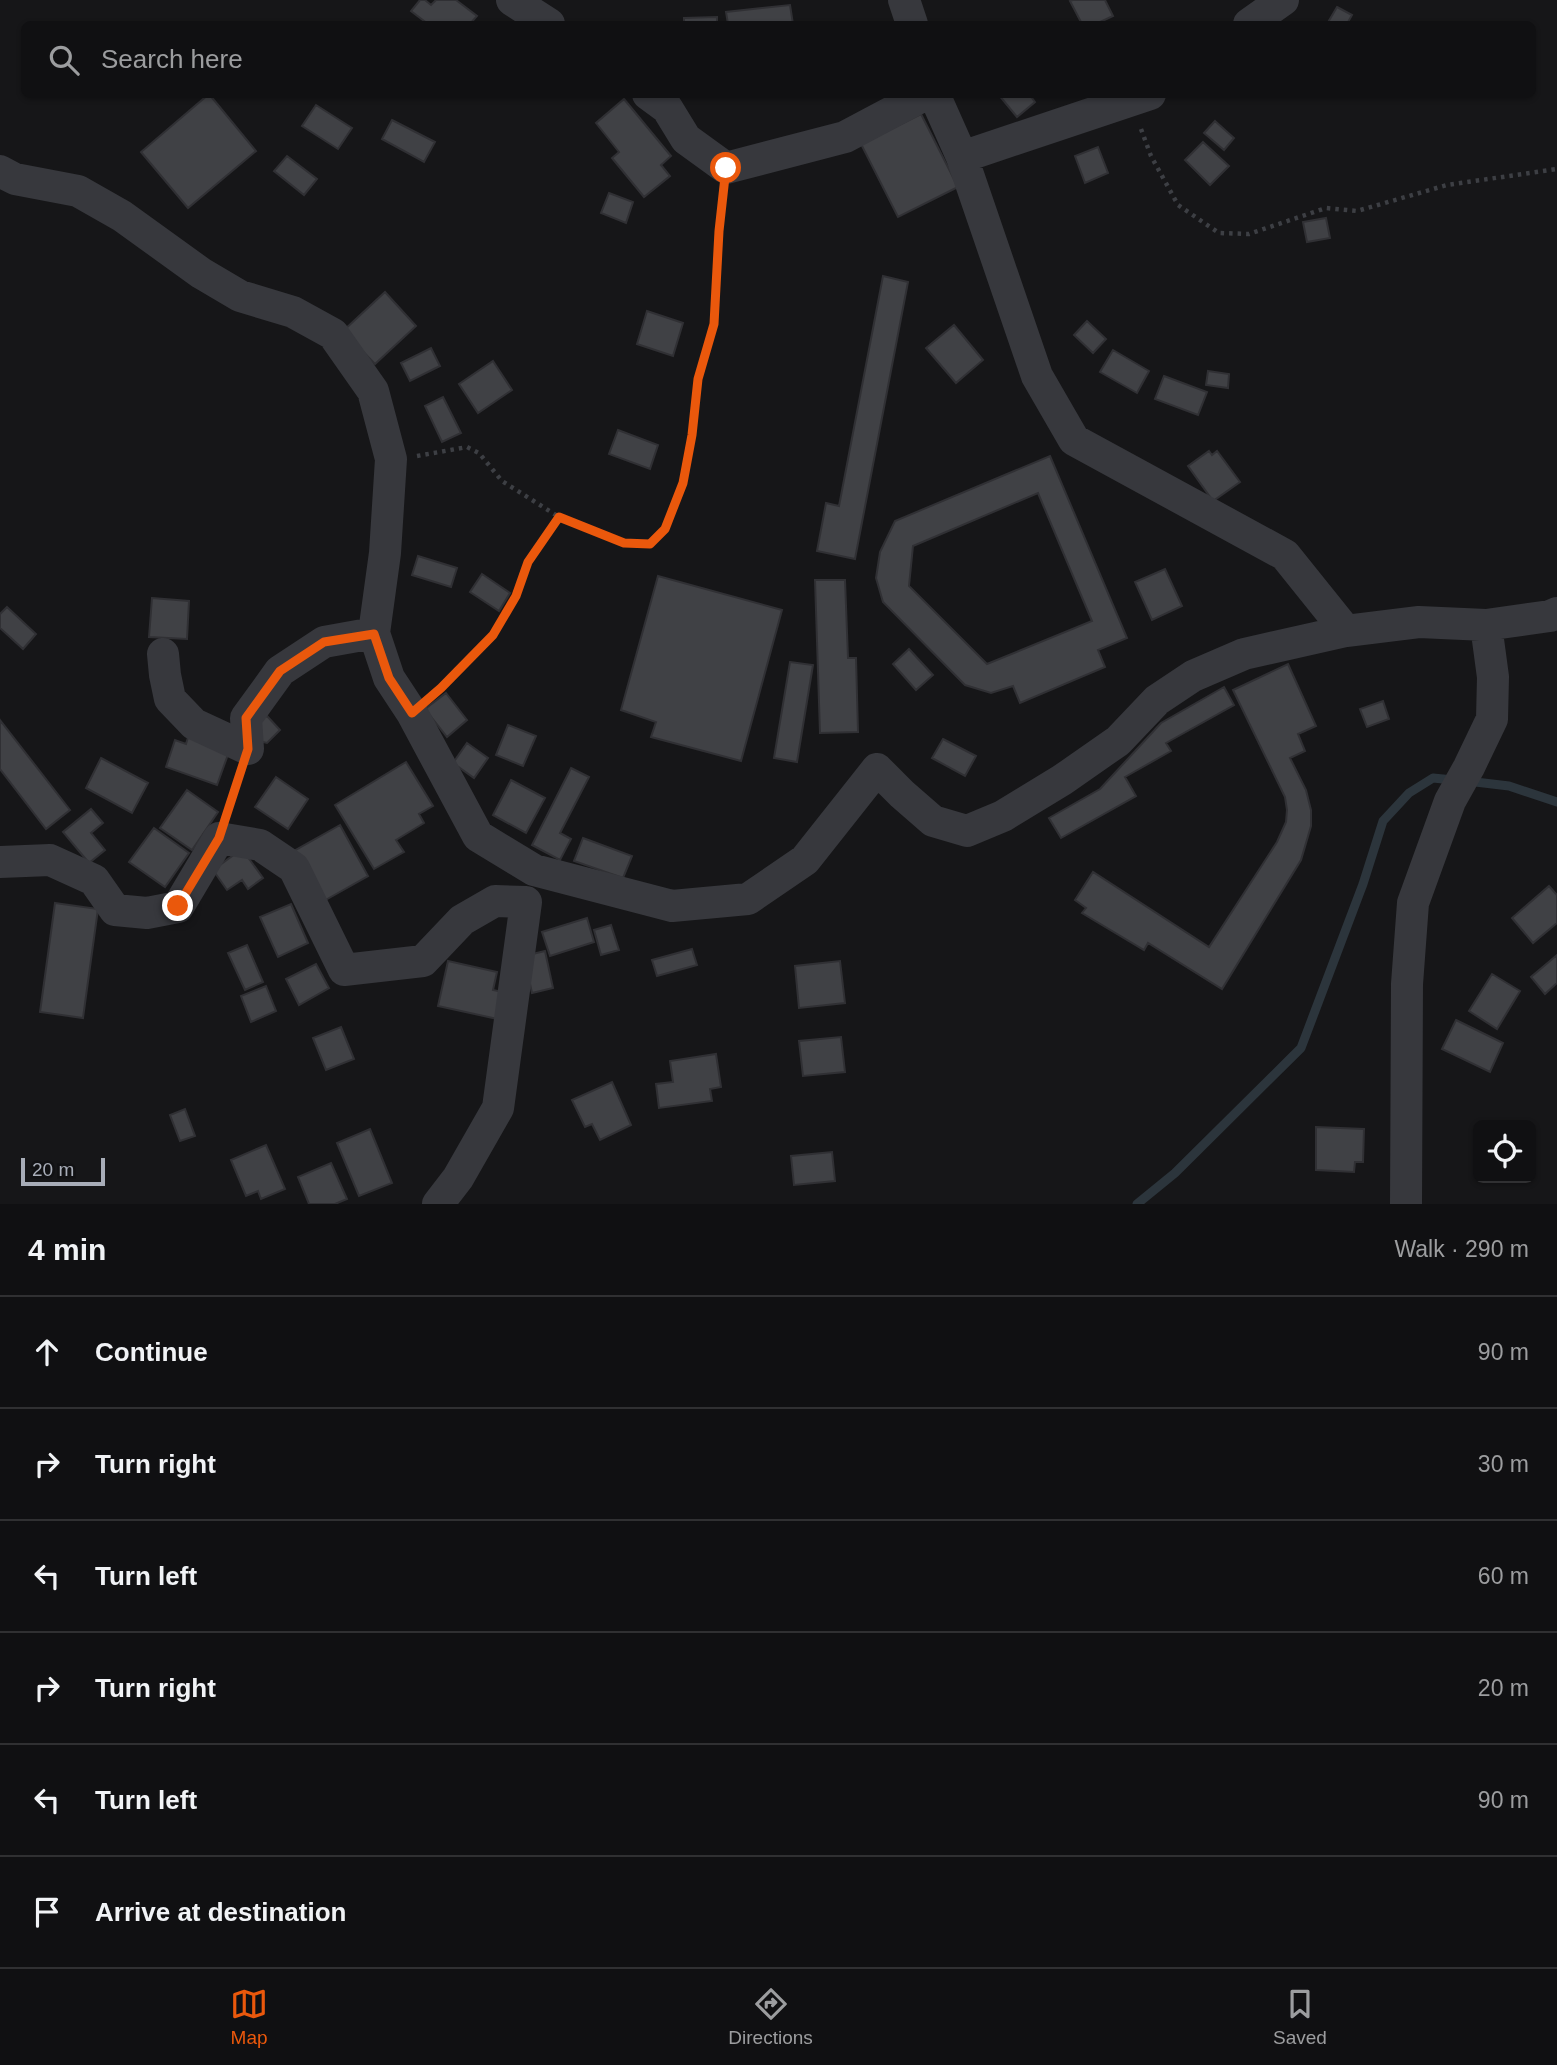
<!DOCTYPE html>
<meta charset="utf-8">
<style>
body{margin:0;font-family:Helvetica,sans-serif;background:#19191b;color:#f1f3f6}
.controls{position:absolute;right:21px;bottom:21px;display:grid;overflow:hidden;border-radius:10px;box-shadow:0 2px 5px #0004}
.controls button{width:63px;height:63px;display:grid;place-items:center;padding:0;border:0;border-bottom:2px solid #303032;background:#101012;color:#f1f3f6;font:35px sans-serif}
.scale{position:absolute;left:21px;bottom:18px;width:84px;box-sizing:border-box;padding-left:7px;border:4px solid #a8adb8;border-top:0;font-size:19px;line-height:24px;white-space:nowrap;color:#a8adb8;-webkit-text-stroke:5px #111113;paint-order:stroke}
.stop{position:absolute;width:21px;height:21px;margin:-16px;border:5px solid #ea580c;border-radius:50%;background:#fff}
.stop.end{background:#ea580c;border-color:#fff;box-shadow:0 2px 7px #0008}
.list{margin:0;padding:0;list-style:none}
h2{display:flex;justify-content:space-between;align-items:center;height:91px;margin:0;padding:0 28px;font-size:30px}
h2 small{font-size:23px;font-weight:400;color:#9c9d9f}
.list li{display:grid;grid-template-columns:46px 1fr auto;gap:21px;align-items:center;box-sizing:border-box;height:112px;padding:0 28px;border-top:2px solid #303032}
.list b{display:block;font-size:26px;white-space:nowrap}
.list em{font-size:23px;font-style:normal;color:#9c9d9f}
.icon{flex:none;width:38px;height:38px;fill:none;stroke:currentColor;stroke-width:2;stroke-linecap:round;stroke-linejoin:round}
.map{position:relative;flex:none;width:1557px;height:1204px;overflow:hidden}
.search{position:absolute;background:#101012;box-shadow:0 2px 5px #0004;left:21px;right:21px;top:21px;height:77px;display:flex;align-items:center;gap:18px;box-sizing:border-box;padding:0 24px;border-radius:10px;color:#9c9d9f;font-size:26px}
.sheet{height:763px;background:#101012}
nav{display:flex;justify-content:space-around;align-items:center;box-sizing:border-box;height:98px;border-top:2px solid #303032;background:#101012;font-size:19px;color:#9c9d9f}
nav a{display:grid;justify-items:center;gap:4px}
nav .on{color:#ea580c}
.map>svg:first-child{display:block}
</style>
<div class="map">
<svg width="1557" height="1204" viewBox="0 0 1557 1204">
<rect width="100%" height="100%" fill="#161618"/>
<g fill="none" stroke-linecap="round" stroke-linejoin="round">
<path stroke="#2c353c" stroke-width="9" d="M1467,781l42,5 48,16
M1137,1204l38,-31 126,-125 62,-164 20,-63 26,-28 24,-15 20,2"/>
</g>
<path fill="#404145" stroke="#303034" stroke-width="2" fill-rule="evenodd" d="M420,0h5l6,5 5,-5h20l21,16 -7,8h-42l-17,-13z
M1073,0h32l8,16 -17,8h-14l-12,-23z
M790,5l3,19h-65l-2,-12z
M1337,7l15,8 -5,9h-20z
M717,17v7h-33v-6z
M209,94l47,57 -68,57 -47,-56z
M998,94h31l6,8 -18,15z
M624,99l47,57 -10,9 9,11 -26,21 -32,-39 7,-6 -23,-29z
M316,105l36,23 -14,21 -36,-23z
M921,114l37,73 -60,30 -37,-73z
M392,120l43,22 -11,20 -42,-23z
M1215,121l19,17 -10,12 -20,-17z
M1203,142l26,24 -19,19 -25,-25z
M1098,147l10,26 -23,10 -10,-27z
M287,156l30,23 -13,16 -30,-24z
M609,193l24,9 -7,21 -25,-10z
M1326,218l4,20 -23,4 -4,-20z
M883,276l25,6 -53,277 -38,-8 9,-48 13,3z
M385,292l31,34 -41,38 -32,-33z
M647,311l36,12 -10,33 -36,-12z
M1087,321l19,18 -13,14 -19,-18z
M954,325l29,35 -27,23 -30,-35z
M431,348l9,18 -30,15 -9,-18z
M1113,350l36,21 -12,22 -37,-21z
M493,361l19,29 -34,23 -19,-29z
M1208,371l21,3 -1,14 -22,-3z
M1164,376l43,16 -9,23 -43,-16z
M443,397l18,36 -19,9 -17,-36z
M618,430l40,15 -8,24 -41,-15z
M1209,451l3,4 5,-4 23,31 -27,19 -25,-35z
M1050,456l77,182 -29,12 7,17 -85,36 -7,-17 -22,7 -26,-8 -82,-83 -7,-24 4,-26 15,-31zM1038,493l54,128 -105,43 -78,-78 4,-40z
M418,556l39,12 -6,19 -39,-12z
M1165,569l17,37 -30,14 -17,-38z
M482,574l28,19 -11,18 -29,-19z
M658,576l124,34 -41,151 -90,-24 5,-15 -35,-12z
M815,580h30l3,78h8l2,74 -38,1z
M152,598l37,3 -2,38 -38,-2z
M7,607l29,27 -13,15 -23,-21v-14z
M909,649l24,26 -17,15 -23,-26z
M790,662l23,3 -16,97 -23,-4z
M1288,664l28,62 -18,8 7,17 -15,7 16,32 5,20v16l-10,34 -79,129 -74,-46 -4,7 -62,-37 4,-5 -11,-8 18,-28 116,75 68,-105 9,-20 1,-12 -2,-13 -52,-107z
M1224,687l10,18 -68,38 5,8 -46,26 11,19 -75,42 -12,-20 51,-29 61,-66z
M446,693l21,27 -20,17 -22,-28z
M1383,701l6,18 -22,8 -7,-18z
M267,716l13,14 -13,13 -13,-3 -3,-17z
M0,720l70,90 -24,19 -46,-60z
M508,725l28,11 -13,30 -27,-11z
M189,734l41,15 -13,36 -51,-18 9,-27 11,4z
M943,739l33,17 -11,20 -33,-18z
M467,743l21,15 -14,20 -21,-15z
M101,758l47,25 -16,30 -46,-25z
M406,762l27,44 -14,8 5,9 -28,17 8,12 -30,17 -39,-64z
M571,768l18,9 -29,56 11,6 -11,21 -28,-15z
M276,777l32,22 -20,30 -33,-22z
M511,780l34,18 -19,35 -33,-18z
M187,790l31,22 -26,38 -32,-22z
M91,809l12,14 -12,10 14,17 -16,13 -26,-31z
M340,825l28,51 -46,26 -28,-51z
M154,828l35,25 -24,34 -36,-25z
M583,838l49,18 -9,22 -49,-17z
M242,849l21,29 -15,11 -6,-9 -15,10 -14,-20z
M1549,886l8,9v28l-24,20 -21,-25z
M55,903l43,6 -15,109 -43,-6z
M291,904l17,39 -30,14 -18,-40z
M587,918l7,24 -44,14 -8,-24z
M611,925l8,25 -18,5 -7,-25z
M247,945l16,37 -18,8 -17,-37z
M692,949l5,16 -40,11 -5,-16z
M545,951l8,37 -21,5 -8,-37z
M1557,955v28l-12,11 -14,-17z
M448,961l49,11 -4,18 15,3 -6,27 -64,-14z
M840,961l5,42 -46,5 -4,-42z
M316,964l13,24 -30,17 -13,-26z
M1492,974l28,17 -23,38 -28,-18z
M266,986l10,25 -25,11 -10,-26z
M1456,1020l47,23 -13,29 -48,-23z
M341,1027l13,32 -28,11 -13,-32z
M841,1037l4,35 -42,4 -4,-35z
M716,1054l5,33 -11,2 2,12 -53,7 -3,-24 17,-2 -3,-21z
M612,1082l19,43 -31,15 -8,-16 -7,3 -13,-27z
M185,1109l10,27 -15,5 -10,-26z
M1316,1127l48,2 -1,33h-8l-1,10 -38,-2z
M370,1129l22,54 -33,13 -22,-53z
M266,1145l19,44 -24,10 -3,-8 -12,5 -15,-36z
M832,1152l3,29 -41,4 -3,-29z
M331,1163l16,36 -12,5h-26l-11,-27z"/>
<g fill="none" stroke-linecap="round" stroke-linejoin="round">
<path stroke="#3d3f44" stroke-width="4.5" stroke-dasharray="3.5 5" stroke-linecap="butt" d="M1141,129l10,27 27,49 41,28 30,1 77,-26 31,3 90,-26 110,-16
M417,456l50,-9 12,6 23,28 57,36 65,26 26,1 15,-15 18,-46 9,-48 6,-56 16,-55 9,-127
M434,694l59,-60 23,-38 12,-34 31,-45
M228,811l11,-35"/>
<path stroke="#37383d" stroke-width="32" d="M512,0l37,24
M904,0l8,24
M1249,24l34,-24
M648,94l19,14 19,31 40,29 119,-31 81,-43
M962,157l188,-63
M0,171l15,8 63,12 44,25 79,57 39,23 53,16 40,22 40,57 18,68 -6,94 -11,80 15,45 23,35 66,123 56,34 138,36 76,-7 57,-39 72,-91 25,25 31,27 34,10 36,-15 59,-36 56,-39 39,-41 36,-24 51,-22 102,-23 -61,-76 -211,-115 -37,-64 -75,-219 -28,-63
M1346,631l73,-9 67,3 64,-9 7,-3
M163,654l2,21 5,24 24,25 54,25 -2,-31 34,-47 44,-29 50,-9
M0,862l50,-2 44,20 21,30 32,3 31,-6 41,-69 41,7 34,23 50,102 79,-9 39,-41 33,-19 31,1 -28,206 -40,70 -20,26
M1406,1204l1,-220 6,-81 37,-102 19,-34 23,-48 1,-42 -7,-52"/>
</g>
<g fill="none" stroke-linecap="round" stroke-linejoin="round">
<path stroke="#ea580c" stroke-width="9" d="M178,906l41,-68 29,-89 -2,-31 34,-47 44,-29 50,-8 15,44 23,35 29,-25 52,-53 23,-39 12,-34 31,-45 65,26 26,1 15,-15 18,-46 9,-48 6,-56 16,-55 5,-93 7,-63"/>
</g>
</svg>
<div class="controls">
<button><svg class="icon" aria-label="locate" viewBox="0 0 24 24"><circle cx="12" cy="12" r="6"/><path d="M12 2v4M12 18v4M2 12h4M18 12h4"/></svg></button>
</div>
<div class="scale">20 m</div>
<div class="stop" style="left:726px;top:168px"></div>
<div class="stop end" style="left:178px;top:906px"></div>
<div class="search"><svg class="icon" aria-label="search" viewBox="0 0 24 24"><circle cx="10" cy="10" r="6"/><path d="M15 15l6 6"/></svg>Search here</div>
</div>
<section class="sheet">
<h2>4 min<small>Walk · 290 m</small></h2>
<ul class="list">
<li><svg class="icon" aria-label="ahead" viewBox="0 0 24 24"><path d="M12 20V5M6 11l6-6 6 6"/></svg><div><b>Continue</b></div><em>90 m</em></li>
<li><svg class="icon" aria-label="right" viewBox="0 0 24 24"><path d="M7 20v-9h11M14 6l5 5-5 5"/></svg><div><b>Turn right</b></div><em>30 m</em></li>
<li><svg class="icon" aria-label="left" viewBox="0 0 24 24"><path d="M17 20v-9H6M10 6l-5 5 5 5"/></svg><div><b>Turn left</b></div><em>60 m</em></li>
<li><svg class="icon" aria-label="right" viewBox="0 0 24 24"><path d="M7 20v-9h11M14 6l5 5-5 5"/></svg><div><b>Turn right</b></div><em>20 m</em></li>
<li><svg class="icon" aria-label="left" viewBox="0 0 24 24"><path d="M17 20v-9H6M10 6l-5 5 5 5"/></svg><div><b>Turn left</b></div><em>90 m</em></li>
<li><svg class="icon" aria-label="arrive" viewBox="0 0 24 24"><path d="M6 21V4h12l-3 4 3 4H6"/></svg><div><b>Arrive at destination</b></div></li>
</ul>
</section>
<nav>
<a class="on"><svg class="icon" aria-label="map" viewBox="0 0 24 24"><path d="M3 6l6-2 6 2 6-2v14l-6 2-6-2-6 2zM9 4v14M15 6v14"/></svg>Map</a>
<a><svg class="icon" aria-label="directions" viewBox="0 0 24 24"><path d="M12 3l9 9-9 9-9-9zM9 14v-3h6M13 9l2 2-2 2"/></svg>Directions</a>
<a><svg class="icon" aria-label="saved" viewBox="0 0 24 24"><path d="M7 4h10v16l-5-4-5 4z"/></svg>Saved</a>
</nav>
